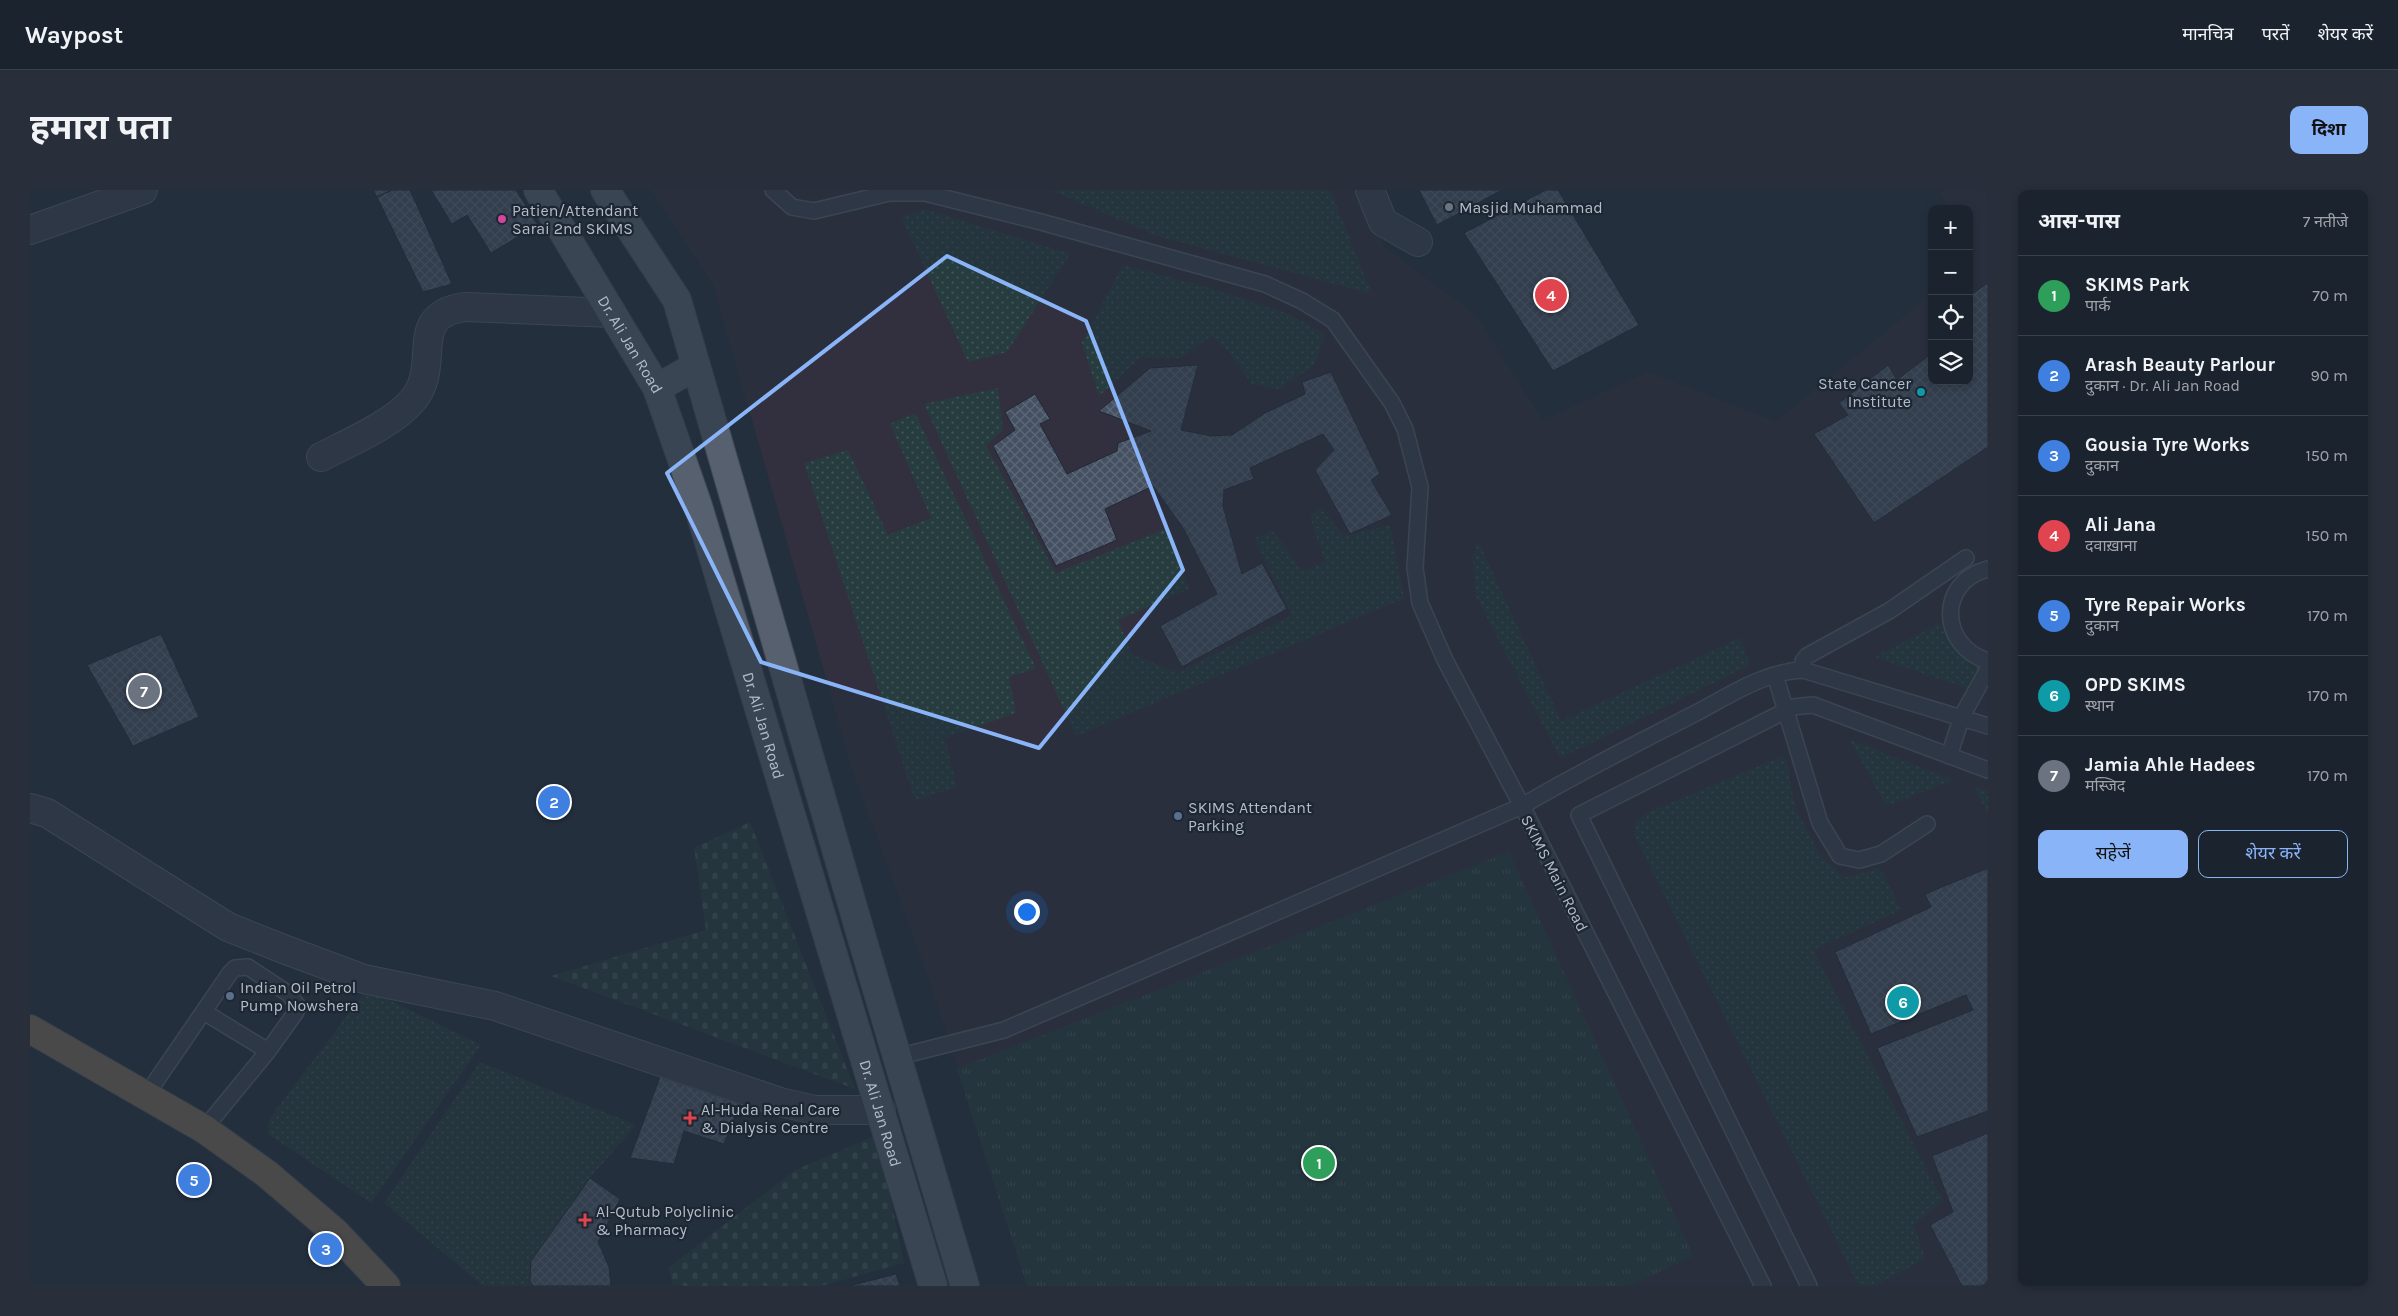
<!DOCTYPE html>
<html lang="hi">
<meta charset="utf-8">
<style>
body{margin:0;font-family:Karla,"Noto Sans Devanagari",sans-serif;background:#282f3a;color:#f1f3f6}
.controls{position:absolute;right:15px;top:15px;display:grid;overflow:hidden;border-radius:10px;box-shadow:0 2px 8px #0003}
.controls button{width:45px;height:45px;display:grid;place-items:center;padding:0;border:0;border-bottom:1px solid #39404a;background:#1b232e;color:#f1f3f6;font:25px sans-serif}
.you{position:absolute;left:996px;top:721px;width:18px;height:18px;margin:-12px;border:4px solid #fff;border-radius:50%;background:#1a73e8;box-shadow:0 0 0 8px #1a73e833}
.badge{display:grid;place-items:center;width:32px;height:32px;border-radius:50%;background:#8ab4f8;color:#fff;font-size:16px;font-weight:700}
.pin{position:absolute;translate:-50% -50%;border:2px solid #fff;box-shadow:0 1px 5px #0006}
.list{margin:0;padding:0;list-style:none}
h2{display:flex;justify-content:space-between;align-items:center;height:65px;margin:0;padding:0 20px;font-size:21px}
h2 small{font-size:16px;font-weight:400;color:#a0a4aa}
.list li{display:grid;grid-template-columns:32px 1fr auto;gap:15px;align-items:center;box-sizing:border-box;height:80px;padding:0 20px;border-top:1px solid #39404a}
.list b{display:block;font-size:19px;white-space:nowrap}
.list p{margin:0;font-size:16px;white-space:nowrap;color:#a0a4aa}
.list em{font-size:16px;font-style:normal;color:#a0a4aa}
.actions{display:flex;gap:10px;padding:15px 20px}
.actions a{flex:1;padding:11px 0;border:1px solid #8ab4f8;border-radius:10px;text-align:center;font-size:18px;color:#8ab4f8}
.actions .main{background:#8ab4f8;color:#111}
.icon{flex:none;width:28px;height:28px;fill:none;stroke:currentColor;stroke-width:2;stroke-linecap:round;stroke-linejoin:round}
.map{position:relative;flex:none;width:1958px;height:1096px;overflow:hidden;border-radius:10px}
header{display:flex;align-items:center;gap:30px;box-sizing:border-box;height:70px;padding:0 25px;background:#1b232e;border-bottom:1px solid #39404a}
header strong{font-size:24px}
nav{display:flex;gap:28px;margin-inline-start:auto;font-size:18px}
.intro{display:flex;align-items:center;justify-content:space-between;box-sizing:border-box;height:120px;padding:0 30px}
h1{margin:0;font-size:35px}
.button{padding:12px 22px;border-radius:10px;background:#8ab4f8;color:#111;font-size:18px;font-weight:700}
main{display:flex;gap:30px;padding:0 30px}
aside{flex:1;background:#1b232e;border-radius:10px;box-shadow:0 2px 8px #0003}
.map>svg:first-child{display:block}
</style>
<header>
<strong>Waypost</strong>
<nav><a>मानचित्र</a><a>परतें</a><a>शेयर करें</a></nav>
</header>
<div class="intro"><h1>हमारा पता</h1><a class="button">दिशा</a></div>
<main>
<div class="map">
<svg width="1958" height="1096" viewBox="0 0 1958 1096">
<defs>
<pattern id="grass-dots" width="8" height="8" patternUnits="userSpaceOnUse" patternTransform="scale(1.25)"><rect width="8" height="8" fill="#263c3f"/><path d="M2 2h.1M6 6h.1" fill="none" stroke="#435659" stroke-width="1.8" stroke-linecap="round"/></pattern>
<pattern id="cemetery-stones" width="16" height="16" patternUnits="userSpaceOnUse" patternTransform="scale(1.25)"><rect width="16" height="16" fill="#263c3f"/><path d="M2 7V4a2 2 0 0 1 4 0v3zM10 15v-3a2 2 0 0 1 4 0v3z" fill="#435659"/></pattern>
<pattern id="park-tufts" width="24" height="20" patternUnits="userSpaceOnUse" patternTransform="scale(1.25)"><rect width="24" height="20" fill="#263c3f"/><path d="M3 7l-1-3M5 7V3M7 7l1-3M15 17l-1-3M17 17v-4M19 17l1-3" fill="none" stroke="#435659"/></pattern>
<pattern id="building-cross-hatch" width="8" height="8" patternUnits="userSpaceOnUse" patternTransform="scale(1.25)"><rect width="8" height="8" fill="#455162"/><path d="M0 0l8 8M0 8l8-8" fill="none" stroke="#5d6877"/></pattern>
</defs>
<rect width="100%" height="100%" fill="#242f3e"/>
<path fill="#32303f" d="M622,0h709l23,57 91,68 68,106 105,-49 128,50 156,-128v87h37v-118l4,-3 -4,-8v-43h-20l-8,-16 5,-3h42v1096h-961l-92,-291 -84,-230 -138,-481z"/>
<path fill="url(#grass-dots)" d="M1021,0h279l42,104 -214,-58z
M894,19l146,45 -63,98 -39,10 -66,-144z
M1093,75l77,20 91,30 34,20 -11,30 -35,24 -27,-5 -24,-33 -16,-15 -32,22 -38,-1 -43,39 -17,-53z
M968,198l5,42 -17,16 70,127 109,-44 24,60 -71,31 14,34 45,19 115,-58 -38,-77 19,-7 29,40 23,-9 -15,-46 10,-8 24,28 46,-11 14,73 -328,138 -152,-332z
M885,223l121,255 -27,9 7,36 -71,25 12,49 -42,13 -111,-337 44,-13 40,85 43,-17 -41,-94z
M1448,351l83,180 179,-83 10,27 -190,93 -84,-162 -3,-35z
M1911,433c9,20 21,32 38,45l-12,20 -93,-31z
M1820,550l103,40h1l-68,26z
M1755,565l11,55 24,45 24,23 36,-10 21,42 -88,40 130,251 -29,23 11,35 -51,27h-15l-223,-448 -1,-15 12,-10z
M1944,597l14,4v24z
M337,799l114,56 -110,158 -103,-69 1,-15z
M450,872l156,63 -46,53 -59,83 -1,20 3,5h-50l-99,-83z"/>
<path fill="url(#cemetery-stones)" d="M720,632l105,267 -304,-113 155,-46 -12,-82z
M847,945l27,128 -83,23h-148l-5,-18 127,-98z"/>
<path fill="url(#park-tufts)" d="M1479,662l184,404 -65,30h-601l-70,-217z"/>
<path fill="url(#building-cross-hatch)" stroke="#1f2835" d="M343,0h19l-15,7z
M362,0h18l42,94 -29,8 -46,-95z
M401,0h85l22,35 -47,28 -24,-38 -15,9z
M1389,0h83l-65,35z
M1516,0h12l81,135 -86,46 -89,-138z
M1958,93v164l-114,76 -60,-89 34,-19 -9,-12 49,-38 9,15 35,-27v28h37v-85z
M1168,175l-17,65 31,6 20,-1 33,-22 40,-19 -3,-12 29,-10 49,102 -9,6 21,35 -42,19 -35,-64 19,-20 -11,-16 -73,34 4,11 -30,11 -1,16 19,68 20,-11 25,46 -105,58 -22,-41 57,-32 -34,-66 -30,-42 -48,23 12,31 -61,26 -63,-120 22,-16 -10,-18 30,-18 15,25 -10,5 27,50 50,-23 1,-8 33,-12 -52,-20 51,-43z
M131,444l38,83 -66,29 -46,-81z
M1958,678v243l-71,26 -40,-89 96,-38 -7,-15 -95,39 -36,-82 96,-45 -6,-13z
M630,887l80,27 -16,40 -40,-13 -10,33 -44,-6z
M1958,943v153h-26l-32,-61 23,-13 -21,-56z
M560,988l30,21 -22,43 11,25 2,19h-78l-3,-5 1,-20z
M866,1084l4,12h-51z"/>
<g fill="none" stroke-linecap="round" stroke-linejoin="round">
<g stroke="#565f6c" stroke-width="18">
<path id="lane" d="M743,0l19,17 22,4 75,-18h36l116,29 224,62 37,17 31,19 59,83 13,26 15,58 -5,81 5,35 25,57 77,146 -518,224 -107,27
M1958,379c-51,13 -49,77 0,92
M1773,480v-9l4,-5 82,-45 77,-53
M1745,485l45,148 20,33 19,4 22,-6 46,-30
M1919,566l13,-40 26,-47
M174,822l64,39
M117,904l83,-121 5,-5 13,-1 41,27 8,11 -1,7 -28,39 -64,78
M1733,1096l-241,-480c56,-33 114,-62 172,-92 33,-17 71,-43 109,-44l185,56
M1779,1096l-230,-471 214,-108 20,-2 175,65"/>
</g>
<g stroke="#565f6c" stroke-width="30">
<path id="street" d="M1340,0l13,32 35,20
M0,40l113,-40
M291,267c27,-14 72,-33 92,-57 30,-36 -8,-85 52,-93l147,6
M0,618l17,5 181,114 58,23 78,29 131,27 285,96 35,8h66"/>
</g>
<g stroke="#414a57" stroke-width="30">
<g id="primary">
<path id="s1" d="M508,0l119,198 41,118 235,780"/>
<path d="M575,0l72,110 186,642 102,344"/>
<path d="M627,198l39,-22"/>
</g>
</g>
<g stroke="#434c59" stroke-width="30">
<path id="highway" d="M0,839l174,100 63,45 69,59 50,53"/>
</g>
<use href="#lane" stroke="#38414e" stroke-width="15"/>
<use href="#street" stroke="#38414e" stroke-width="28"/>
<use href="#primary" stroke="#56606e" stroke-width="28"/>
<use href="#highway" stroke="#746855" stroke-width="28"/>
</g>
<path d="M0 0H1958V1096H0ZM917,66l139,65 97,249 -144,178 -278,-86 -94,-189z" fill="#242f3e" fill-opacity=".55" fill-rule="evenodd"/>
<path fill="none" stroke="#8ab4f8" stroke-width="4" stroke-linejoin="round" d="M917,66l139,65 97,249 -144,178 -278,-86 -94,-189z"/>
<circle fill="#6b7280" stroke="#1d2633" stroke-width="2" cx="1419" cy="17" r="5"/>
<circle fill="#d1479c" stroke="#1d2633" stroke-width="2" cx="472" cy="29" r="5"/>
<circle fill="#0f9aa8" stroke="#1d2633" stroke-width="2" cx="1891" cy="202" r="5"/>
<g fill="#5c6f8a" stroke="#1d2633" stroke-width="2">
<circle cx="1148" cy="626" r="5"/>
<circle cx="200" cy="806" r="5"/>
</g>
<g fill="#e0444e" stroke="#1d2633" stroke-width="2">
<path d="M657.5 920.5h5v5h5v5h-5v5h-5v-5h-5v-5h5z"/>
<path d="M552.5 1022.5h5v5h5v5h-5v5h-5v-5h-5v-5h5z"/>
</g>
<g text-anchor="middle" stroke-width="4.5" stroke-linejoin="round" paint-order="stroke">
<g font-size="16" fill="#b4bcc9" stroke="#1d2633" text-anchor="start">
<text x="1429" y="23">Masjid Muhammad</text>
<text x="482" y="26">Patien/Attendant<tspan x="482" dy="18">Sarai 2nd SKIMS</tspan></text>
<text x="1881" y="199" text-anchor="end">State Cancer<tspan x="1881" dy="18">Institute</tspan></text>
<text x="1158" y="623">SKIMS Attendant<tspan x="1158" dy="18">Parking</tspan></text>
<text x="210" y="803">Indian Oil Petrol<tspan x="210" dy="18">Pump Nowshera</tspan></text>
<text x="671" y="925">Al-Huda Renal Care<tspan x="671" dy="18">&amp; Dialysis Centre</tspan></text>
<text x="566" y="1027">Al-Qutub Polyclinic<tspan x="566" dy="18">&amp; Pharmacy</tspan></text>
</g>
<g font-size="16" fill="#b4bcc9" stroke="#1d2633">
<text dy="6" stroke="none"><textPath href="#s1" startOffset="180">Dr. Ali Jan Road</textPath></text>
<text dy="6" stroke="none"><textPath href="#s1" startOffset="585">Dr. Ali Jan Road</textPath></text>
<text transform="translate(1525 683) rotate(63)" y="6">SKIMS Main Road</text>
<text dy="6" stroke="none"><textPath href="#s1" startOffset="990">Dr. Ali Jan Road</textPath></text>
</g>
</g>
</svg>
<div class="controls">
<button>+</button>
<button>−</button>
<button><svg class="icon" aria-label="locate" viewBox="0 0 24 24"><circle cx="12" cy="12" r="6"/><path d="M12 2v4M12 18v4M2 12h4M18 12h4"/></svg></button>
<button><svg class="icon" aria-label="layers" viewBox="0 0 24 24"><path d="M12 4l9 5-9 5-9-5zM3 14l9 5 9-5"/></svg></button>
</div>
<div class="you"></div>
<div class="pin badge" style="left:1289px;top:973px;background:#2e9e5b">1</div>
<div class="pin badge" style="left:524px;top:612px;background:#3f7fe0">2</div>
<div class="pin badge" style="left:296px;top:1059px;background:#3f7fe0">3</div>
<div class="pin badge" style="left:1521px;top:105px;background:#e0444e">4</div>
<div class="pin badge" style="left:164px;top:990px;background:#3f7fe0">5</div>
<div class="pin badge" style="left:1873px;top:812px;background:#0f9aa8">6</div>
<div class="pin badge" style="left:114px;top:501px;background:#6b7280">7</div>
</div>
<aside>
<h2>आस-पास<small>7 नतीजे</small></h2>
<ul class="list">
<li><span class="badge" style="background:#2e9e5b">1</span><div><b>SKIMS Park</b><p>पार्क</p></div><em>70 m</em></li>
<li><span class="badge" style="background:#3f7fe0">2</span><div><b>Arash Beauty Parlour</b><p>दुकान · Dr. Ali Jan Road</p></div><em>90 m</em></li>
<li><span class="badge" style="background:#3f7fe0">3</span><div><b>Gousia Tyre Works</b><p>दुकान</p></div><em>150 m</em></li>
<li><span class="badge" style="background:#e0444e">4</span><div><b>Ali Jana</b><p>दवाख़ाना</p></div><em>150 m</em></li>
<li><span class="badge" style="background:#3f7fe0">5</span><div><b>Tyre Repair Works</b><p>दुकान</p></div><em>170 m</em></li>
<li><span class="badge" style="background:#0f9aa8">6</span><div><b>OPD SKIMS</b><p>स्थान</p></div><em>170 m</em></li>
<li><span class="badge" style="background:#6b7280">7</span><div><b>Jamia Ahle Hadees</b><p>मस्जिद</p></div><em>170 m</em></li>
</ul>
<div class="actions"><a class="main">सहेजें</a><a>शेयर करें</a></div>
</aside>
</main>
